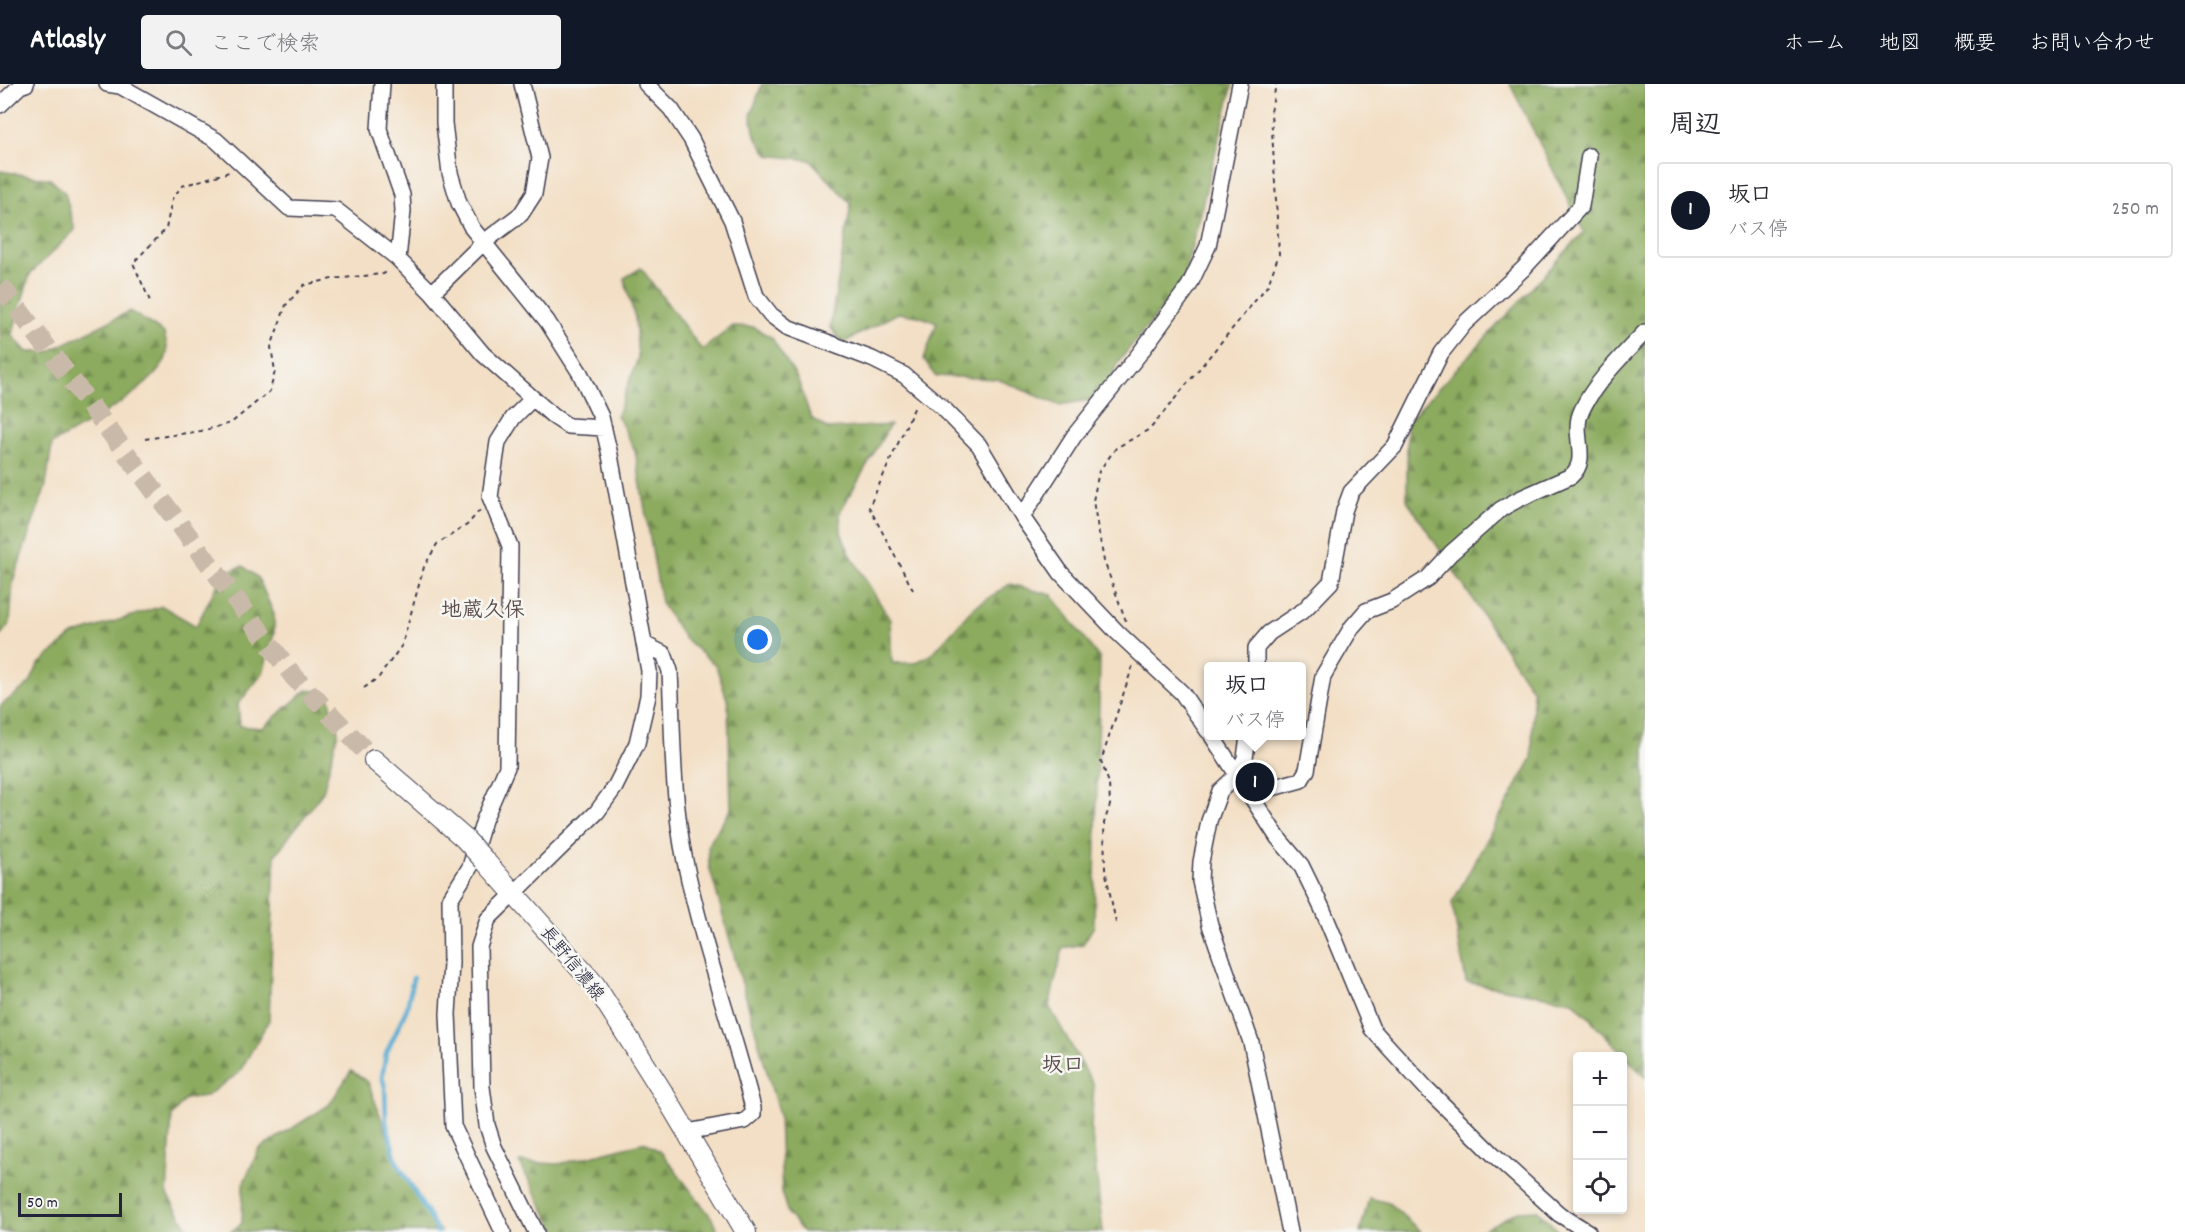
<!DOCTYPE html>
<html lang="ja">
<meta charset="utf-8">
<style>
body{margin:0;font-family:Dekko,"Klee One",sans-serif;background:#f2f2f3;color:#2b2b33}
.controls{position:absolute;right:18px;bottom:18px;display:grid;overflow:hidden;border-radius:6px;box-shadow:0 3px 9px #0003}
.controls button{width:54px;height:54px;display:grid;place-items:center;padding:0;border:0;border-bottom:2px solid #e1e1e2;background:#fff;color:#2b2b33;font:30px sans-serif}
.scale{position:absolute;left:18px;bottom:15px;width:104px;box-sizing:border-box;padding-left:6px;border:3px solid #22223b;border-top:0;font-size:16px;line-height:21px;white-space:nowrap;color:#22223b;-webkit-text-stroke:4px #f6f6f2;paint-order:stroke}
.you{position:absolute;left:758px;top:556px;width:21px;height:21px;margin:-15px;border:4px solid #fff;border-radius:50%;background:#1a73e8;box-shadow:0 0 0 9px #1a73e833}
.badge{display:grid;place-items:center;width:39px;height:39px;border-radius:50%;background:#111827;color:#fff;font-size:20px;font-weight:700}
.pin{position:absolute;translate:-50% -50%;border:3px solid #fff;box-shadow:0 2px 6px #0006}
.popup{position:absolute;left:1204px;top:578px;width:102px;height:78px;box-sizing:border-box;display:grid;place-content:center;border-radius:6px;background:#fff;filter:drop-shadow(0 2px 4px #0005);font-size:20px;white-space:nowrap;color:#7c7c81}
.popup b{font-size:22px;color:#2b2b33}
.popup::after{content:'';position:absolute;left:50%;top:100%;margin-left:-12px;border:12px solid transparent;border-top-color:#fff}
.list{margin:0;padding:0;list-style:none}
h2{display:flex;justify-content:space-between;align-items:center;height:78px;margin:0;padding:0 24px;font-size:26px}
h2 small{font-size:20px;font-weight:400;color:#7c7c81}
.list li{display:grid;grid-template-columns:39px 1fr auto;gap:18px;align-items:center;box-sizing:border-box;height:96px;margin:0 12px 12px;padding:0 12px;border:2px solid #e1e1e2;border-radius:6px}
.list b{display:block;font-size:22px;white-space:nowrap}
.list p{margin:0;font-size:20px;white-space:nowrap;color:#7c7c81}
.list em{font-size:20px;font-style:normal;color:#7c7c81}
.icon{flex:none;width:33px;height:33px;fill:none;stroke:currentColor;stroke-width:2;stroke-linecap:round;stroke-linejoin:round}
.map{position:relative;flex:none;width:1645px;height:1148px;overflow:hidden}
header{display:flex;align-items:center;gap:36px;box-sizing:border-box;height:84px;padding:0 30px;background:#111827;color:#fff}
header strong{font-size:28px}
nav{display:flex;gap:33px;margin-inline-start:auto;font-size:21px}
.search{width:420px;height:54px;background:#f2f2f3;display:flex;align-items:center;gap:15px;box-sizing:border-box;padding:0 21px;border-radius:6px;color:#7c7c81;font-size:22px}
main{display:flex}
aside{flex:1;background:#fff}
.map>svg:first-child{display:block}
</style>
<header>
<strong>Atlasly</strong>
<div class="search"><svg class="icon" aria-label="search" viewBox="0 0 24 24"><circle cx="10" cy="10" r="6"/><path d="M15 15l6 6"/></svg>ここで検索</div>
<nav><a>ホーム</a><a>地図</a><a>概要</a><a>お問い合わせ</a></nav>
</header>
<main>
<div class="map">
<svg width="1645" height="1148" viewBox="0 0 1645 1148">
<defs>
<pattern id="forest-firs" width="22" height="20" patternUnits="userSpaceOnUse" patternTransform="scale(1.5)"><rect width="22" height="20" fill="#8cab5f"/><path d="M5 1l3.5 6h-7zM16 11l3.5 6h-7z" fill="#728b50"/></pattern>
</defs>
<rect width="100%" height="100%" fill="#f6f6f2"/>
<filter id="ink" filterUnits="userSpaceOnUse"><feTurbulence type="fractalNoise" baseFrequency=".0167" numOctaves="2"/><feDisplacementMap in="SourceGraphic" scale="12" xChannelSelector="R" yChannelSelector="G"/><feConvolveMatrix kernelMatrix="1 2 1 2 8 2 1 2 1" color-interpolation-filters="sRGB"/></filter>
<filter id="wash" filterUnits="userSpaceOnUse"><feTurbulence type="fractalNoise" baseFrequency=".008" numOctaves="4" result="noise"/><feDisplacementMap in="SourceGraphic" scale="24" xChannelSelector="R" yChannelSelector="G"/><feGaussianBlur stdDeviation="1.35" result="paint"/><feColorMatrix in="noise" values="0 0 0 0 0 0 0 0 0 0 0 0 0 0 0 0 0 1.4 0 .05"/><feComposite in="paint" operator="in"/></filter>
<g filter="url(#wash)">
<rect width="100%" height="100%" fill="#f3dfc5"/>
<path fill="url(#forest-firs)" stroke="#57664d" stroke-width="1.5" d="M762,0h471l-51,200 -63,77 -18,37 -42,7 -62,-26 -62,-3 -11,-17 13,-37 -19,-6 -20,-3 -55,30 -13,-16 21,-123 -41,-44 -42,-5 -13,-19 -4,-21z
M1510,0h135v993l-72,-76 -107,-19 -14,-79 80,-145 1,-67 -126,-191v-78l177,-190z
M0,87l50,8 15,14 10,37 -45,44 -18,61 15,17h21l82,-41 34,22c1,6 4,13 3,19 -2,32 -89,76 -115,92l-6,41 -33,96 -3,42 -10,13z
M641,184l61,82 31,-24 21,1 18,11 26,42 13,38 17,11 62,-4 -50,87 1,20 8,20 41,68 2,43h23l17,-9 42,-47 36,-23 42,11 48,64 -6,267 -11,18 -20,4 -14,58 45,80 -3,40 12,106h-300l-15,-18 -6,-19 -3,-80 -70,-249 -1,-21 23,-36 -3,-107 -12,-36 -32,-28 -23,-35 -26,-152 -18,-36 21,-57 -3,-40 -11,-40z
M243,482l15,12 16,36v20l-11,39 -25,31 2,22 22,2 45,-38 21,3 10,39 -15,60 -48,63 -6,165 -30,53 -33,23 -21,3 -13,17 -5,79 21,33 22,4h-210v-526l30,-23 8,-18 35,-30 89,-29 34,20 28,-54z
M351,987l17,11 29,80 30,52 14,18h-211l12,-9 1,-39 16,-35 70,-44z
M645,1058l17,11 49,64 8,15h-163l-37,-70 40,2z
M1369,1114l20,5 32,29h-61z
M1538,1126l21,22h-85l7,-1 37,-20z"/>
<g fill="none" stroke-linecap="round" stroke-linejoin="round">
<path stroke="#57acd3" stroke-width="4.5" d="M413,894l-6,30 -21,46 -4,23 3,10 1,34 10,39 42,72"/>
</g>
</g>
<g filter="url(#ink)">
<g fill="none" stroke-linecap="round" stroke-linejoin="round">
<path stroke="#c9b9a9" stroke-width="20" stroke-dasharray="20 10" stroke-linecap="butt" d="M0,201l294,392 80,83"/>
<g stroke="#413e50" stroke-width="18">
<path id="minor" d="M107,0l13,2 96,54 73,68 47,2 60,47 36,36 52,-51 37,-28 13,-20 6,-36 -18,-74
M382,0l-3,45 23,66 1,16 -5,48
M444,0v39l6,50 9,30 13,25 75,93 33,52 21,44 9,38 39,216 -1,25 -11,47 -22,44 -18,25 -109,107 -9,28 3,140 5,38 7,22 42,85
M646,0l25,25 20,30 41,82 24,75 15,19 16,12 85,32 32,16 39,33 36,37 43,72 39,56 56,59 65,61 26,38
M0,21l20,-19 6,-2
M432,209l51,61 70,62 15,10 36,2
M1022,433l52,-81 66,-83 49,-67 19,-40 32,-162
M644,560l20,10 6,17c3,63 2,128 15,190 17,84 47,164 68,247v6l-8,7 -58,11
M1256,582v-18l13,-15 35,-23 27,-28 13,-71 7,-19 44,-46 46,-93 23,-29 59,-55 58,-63 8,-50
M1212,652l66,102 23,27 21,43 50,121 54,59 67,66 66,60 29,18
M1248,652l-3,22 -7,16 -18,17 -11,30 -8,41 -1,19 10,44 41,117 39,190
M1250,710l51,-14 6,-10 16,-94 29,-49 14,-16 26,-10 36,-23 23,-25 50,-44 18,-10 52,-23c18,-15 3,-38 8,-58 8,-28 46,-65 66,-86
M503,1148l-50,-106 -5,-112 3,-51 -1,-64 20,-32 14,-47 23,-53 3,-221 -20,-49 8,-55 15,-24 20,-20"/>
</g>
<g stroke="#413e50" stroke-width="22">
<path id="major" d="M374,676l91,79
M484,776l111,125 72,114 79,133"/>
</g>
<path stroke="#413e50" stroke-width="2" stroke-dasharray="4.5 4.5" stroke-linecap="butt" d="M150,217l-17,-38 33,-34 6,-30 10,-13 47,-14
M145,355l56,-8 30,-8 39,-32 5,-20 -4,-24 15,-42 18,-20 28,-6 51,-5 6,-3
M913,506l-44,-83 47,-103
M1126,537l-22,-60 -11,-60 6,-30 17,-23 34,-19 118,-144 11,-31 -8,-142 5,-28
M364,604l15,-11 23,-32 22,-78 13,-23 30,-19 14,-16
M1116,839l-11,-54 -1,-46 6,-18 -1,-22 -8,-22 32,-96"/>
<use href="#minor" stroke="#fff" stroke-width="15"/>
<use href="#major" stroke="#fff" stroke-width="20"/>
<g stroke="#413e50" stroke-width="22" stroke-linecap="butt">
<path id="major-bridge" d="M465,755l19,21"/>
</g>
<use href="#major-bridge" stroke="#fff" stroke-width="20"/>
</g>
</g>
<g text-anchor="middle" stroke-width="5" stroke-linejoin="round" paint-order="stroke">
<g font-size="18" fill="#22223b" stroke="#f6f6f2">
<text transform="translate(573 879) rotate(51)" y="6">長野信濃線</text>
</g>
<g font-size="21" font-weight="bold" fill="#5d4d4b" stroke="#f6f6f2">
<text x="483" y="532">地蔵久保</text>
<text x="1063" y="987">坂口</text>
</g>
</g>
</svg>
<div class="controls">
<button>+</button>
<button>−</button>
<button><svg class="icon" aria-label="locate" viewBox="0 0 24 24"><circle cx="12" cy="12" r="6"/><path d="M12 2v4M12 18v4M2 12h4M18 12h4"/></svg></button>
</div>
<div class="scale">50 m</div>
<div class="you"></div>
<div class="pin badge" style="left:1255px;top:698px">1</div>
<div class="popup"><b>坂口</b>バス停</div>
</div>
<aside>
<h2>周辺<small></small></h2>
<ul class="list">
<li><span class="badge">1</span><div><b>坂口</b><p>バス停</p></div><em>250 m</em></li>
</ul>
</aside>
</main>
